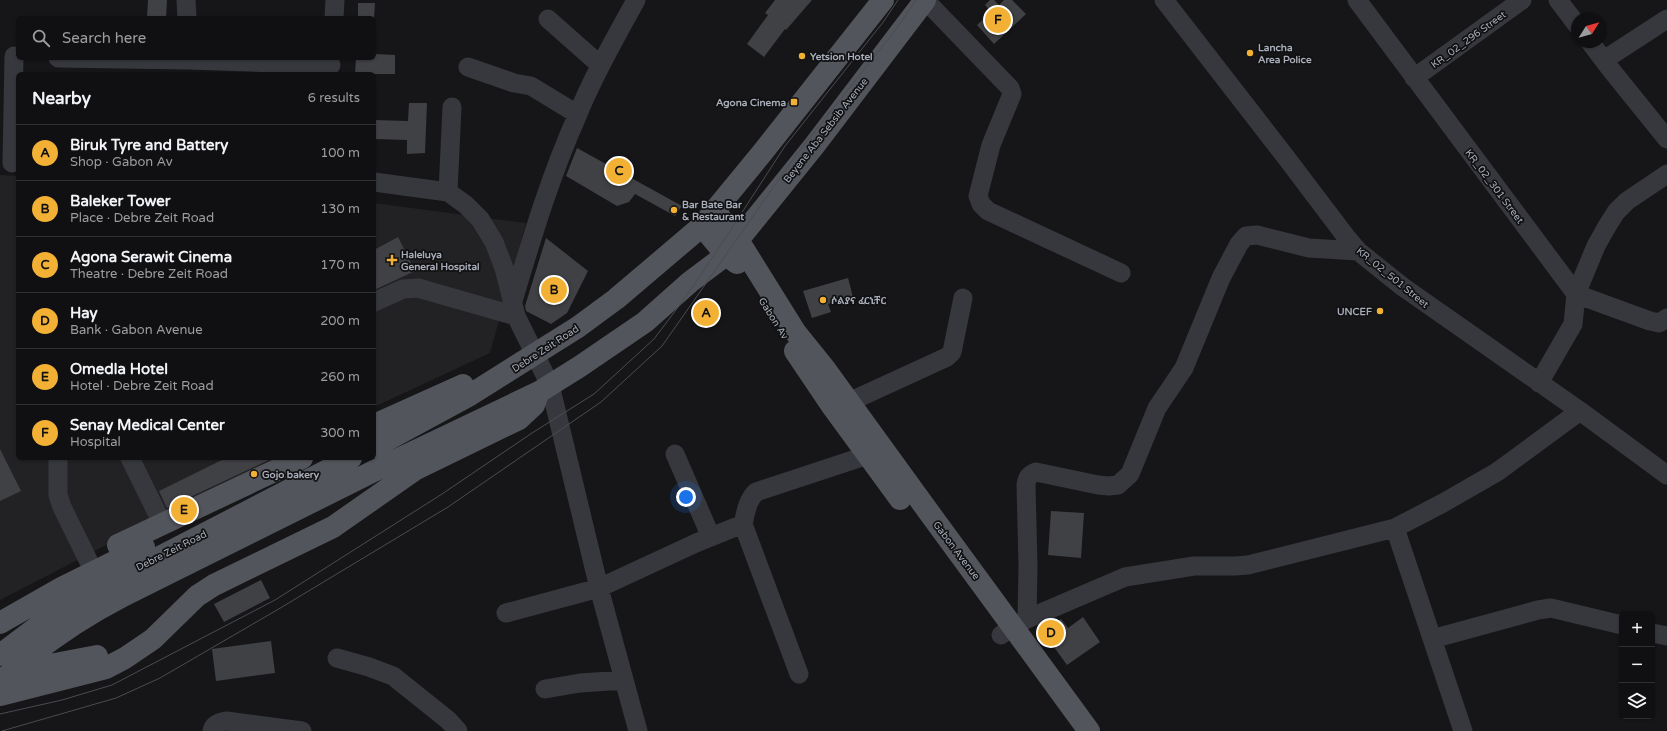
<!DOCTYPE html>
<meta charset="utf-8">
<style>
body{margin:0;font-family:"Varela Round","Noto Sans Ethiopic",sans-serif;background:#1e1e20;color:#f1f3f6}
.controls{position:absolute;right:12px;bottom:12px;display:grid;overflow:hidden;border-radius:6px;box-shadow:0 1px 3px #0004}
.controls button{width:36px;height:36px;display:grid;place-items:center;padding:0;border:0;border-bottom:1px solid #303032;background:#101012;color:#f1f3f6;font:20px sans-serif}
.compass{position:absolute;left:1571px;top:12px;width:36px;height:36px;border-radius:50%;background:#101012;box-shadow:0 1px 3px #0004;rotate:53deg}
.you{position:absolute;left:686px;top:497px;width:14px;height:14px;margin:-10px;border:3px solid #fff;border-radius:50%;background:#1a73e8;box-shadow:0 0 0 6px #1a73e833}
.badge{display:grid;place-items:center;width:26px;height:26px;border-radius:50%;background:#f2b134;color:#111;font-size:13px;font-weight:700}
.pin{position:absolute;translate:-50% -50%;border:2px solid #fff;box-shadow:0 1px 4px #0006}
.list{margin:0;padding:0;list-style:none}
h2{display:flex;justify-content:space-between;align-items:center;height:52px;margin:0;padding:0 16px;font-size:17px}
h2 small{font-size:13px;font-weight:400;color:#9c9d9f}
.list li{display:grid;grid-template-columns:26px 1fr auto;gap:12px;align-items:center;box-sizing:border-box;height:56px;padding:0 16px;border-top:1px solid #303032}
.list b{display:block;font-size:15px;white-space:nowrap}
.list p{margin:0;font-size:13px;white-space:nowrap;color:#9c9d9f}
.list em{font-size:13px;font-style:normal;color:#9c9d9f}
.icon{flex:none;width:22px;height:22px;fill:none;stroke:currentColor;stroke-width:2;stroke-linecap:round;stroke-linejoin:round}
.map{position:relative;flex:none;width:1667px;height:731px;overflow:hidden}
.search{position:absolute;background:#101012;box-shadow:0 1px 3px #0004;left:16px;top:16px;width:360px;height:44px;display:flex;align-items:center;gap:10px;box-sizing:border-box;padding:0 14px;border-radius:6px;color:#9c9d9f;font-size:15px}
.panel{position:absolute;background:#101012;box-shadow:0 1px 3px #0004;left:16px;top:72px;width:360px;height:388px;border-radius:6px}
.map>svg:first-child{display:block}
</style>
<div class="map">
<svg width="1667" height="731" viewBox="0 0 1667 731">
<rect width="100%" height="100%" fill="#161618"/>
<path fill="#222225" d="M0,175l18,1v282h257l-275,142z
M374,203l152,20 -36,130 -116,54z"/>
<path fill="#404145" d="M148,0h19l-1,18h-19z
M775,0h37l-26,30 -1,-1 -21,28 -17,-13 21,-29 -3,-2z
M990,0h4l5,5 5,-5h8l14,14 -32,30 -17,-19 14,-13 -6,-7z
M358,3h17l-1,15h-16z
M374,54l21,1v19h-40l1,-16h18z
M409,103h18l-2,50 -18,1v-14l-33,-1v-19l34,1z
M577,148l105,58 -7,10 -40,-22 -6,8 -12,4 -51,-30z
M398,237l17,34 -41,19v-40z
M546,238l42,33 -21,42 -16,11 -25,-13 -1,-5z
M848,278l5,19 -25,7 3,8 -19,6 -9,-27z
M0,449l21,42 -21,10z
M226,458h47l-106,50 -8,-17z
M1051,511l33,2 -3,45 -33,-3z
M261,580l9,18 -46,24 -10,-18z
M1083,617l17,25 -33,23 -21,-29 1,-7 14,-10 7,9z
M271,641l4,32 -59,8 -4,-32z"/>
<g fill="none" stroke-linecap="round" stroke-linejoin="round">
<path stroke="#37383d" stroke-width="19" d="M186,0l1,18
M925,0l85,88 2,6 -21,51 -13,51 3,8 7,7 133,62
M1164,0l124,160 59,78 11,13 45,36 177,124 87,64
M1357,0l219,294 74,27 9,2 8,-5
M1558,0l19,25
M334,18l1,-18
M548,19l52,46
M1590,42l22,29 55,68
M58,58l131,2 142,5
M1604,60l63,-41
M468,67l46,16 17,3 46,28
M1414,78l108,-78
M12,163l2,-107
M374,182l74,10 18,13 14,14 14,23 10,26 12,48 34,69 49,203 39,143
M448,192l4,-85
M513,301c19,-64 38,-127 65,-187 16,-40 38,-77 58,-114
M374,302l29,-13 15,-1 98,28
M1539,383l34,-59 3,-30 20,-48 10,-18 10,-16 11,-11 40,-27
M849,402l98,-45 5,-5 11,-54
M675,454l36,83
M58,458v37l4,12 26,53
M130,458l32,65
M743,524l56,150
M1395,528l68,203
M506,613l93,-25 97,-45 47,-19c3,-12 4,-23 13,-32l112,-37
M1027,619l1,-53 -2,-81c1,-8 3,-10 10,-13l62,13 11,1 9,-1 12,-11 27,-66 27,-40 37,-90 18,-34 7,-8 11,-1 52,13 49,3
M1652,633l15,3
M1001,635l12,-9 14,-7 98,-42 69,-11h41l13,-1 147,-37 48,-25 54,-31 83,-61
M1432,639l106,-29 13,-2 71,17
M337,658l32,9 24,9 55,44 10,11
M545,689l35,-6 44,-3
M212,731c1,-7 8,-9 14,-10l76,10"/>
<path stroke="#53555c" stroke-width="22" d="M714,210l24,30 58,93 29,36 103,142 161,220
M702,226l24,29 11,8
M795,351l37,55 68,93
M374,425l89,-40
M374,447l96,-52 108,-68 38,-28 86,-73 60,-73 121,-153
M118,545l184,-87
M0,623l63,-36 81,-40
M0,655l65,-49 286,-148
M29,657c31,-25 59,-43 94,-61l269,-134 147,-70 40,-25 66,-45 45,-40 36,-27 88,-109 111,-146
M13,672l84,-16
M0,695l106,-27 19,-10 28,-19 44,-43 17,-11 119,-58 83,-58 103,-50 15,-14 4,-11"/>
<path stroke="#4a4c52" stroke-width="1" d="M0,714l62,-14 50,-15 163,-85 167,-106 90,-61 62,-39 60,-55 28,-37 35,-51 68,-105 99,-125 14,-21
M2,731l114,-33 44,-20 117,-68 171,-103 153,-105 61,-56 134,-191 98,-123 22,-32"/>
<path stroke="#53555c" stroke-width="22" d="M0,682l29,-25"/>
</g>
<g fill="#f2b134" stroke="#111113" stroke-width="1.5">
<circle cx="1250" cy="53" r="4"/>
<circle cx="802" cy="56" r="4"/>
<rect x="790" y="98" width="8" height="8" rx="2"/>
<circle cx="674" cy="210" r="4"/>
<path d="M390 254h4v4h4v4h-4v4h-4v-4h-4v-4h4z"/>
<circle cx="823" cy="300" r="4"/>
<circle cx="1380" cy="311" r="4"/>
<circle cx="254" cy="474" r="4"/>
</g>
<g text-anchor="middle" stroke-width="3.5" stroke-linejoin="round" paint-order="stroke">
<g font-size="10" fill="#a8adb8" stroke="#111113">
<text transform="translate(1468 39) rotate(-36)" y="4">KR_02_296 Street</text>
<text transform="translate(825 130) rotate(-52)" y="4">Beyene Aba Sebsib Avenue</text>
<text transform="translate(1495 186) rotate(53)" y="4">KR_02_301 Street</text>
<text transform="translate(1393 277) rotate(39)" y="4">KR_02_501 Street</text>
<text transform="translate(774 318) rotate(58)" y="4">Gabon Av</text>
<text transform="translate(545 348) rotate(-33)" y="4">Debre Zeit Road</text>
<text transform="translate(171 550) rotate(-27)" y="4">Debre Zeit Road</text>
<text transform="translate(957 550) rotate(53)" y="4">Gabon Avenue</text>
</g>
<g font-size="10" font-weight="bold" fill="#a8adb8" stroke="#111113" text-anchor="start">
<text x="1258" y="51">Lancha<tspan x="1258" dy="12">Area Police</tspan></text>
<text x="810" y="60">Yetsion Hotel</text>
<text x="786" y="106" text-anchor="end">Agona Cinema</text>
<text x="682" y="208">Bar Bate Bar<tspan x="682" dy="12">&amp; Restaurant</tspan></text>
<text x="401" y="258">Haleluya<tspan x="401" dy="12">General Hospital</tspan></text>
<text x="831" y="304">ሶልያና ፈርኒቸር</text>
<text x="1372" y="315" text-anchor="end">UNCEF</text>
<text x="262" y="478">Gojo bakery</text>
</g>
</g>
</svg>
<div class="controls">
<button>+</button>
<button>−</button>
<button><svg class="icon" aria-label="layers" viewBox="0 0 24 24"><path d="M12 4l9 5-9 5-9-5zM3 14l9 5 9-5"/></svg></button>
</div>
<svg class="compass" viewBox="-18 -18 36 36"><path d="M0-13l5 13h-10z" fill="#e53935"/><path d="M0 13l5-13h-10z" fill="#9c9d9f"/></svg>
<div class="you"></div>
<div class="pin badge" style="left:706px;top:313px">A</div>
<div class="pin badge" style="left:554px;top:290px">B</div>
<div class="pin badge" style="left:619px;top:171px">C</div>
<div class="pin badge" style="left:1051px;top:633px">D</div>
<div class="pin badge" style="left:184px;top:510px">E</div>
<div class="pin badge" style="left:998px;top:20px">F</div>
<div class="search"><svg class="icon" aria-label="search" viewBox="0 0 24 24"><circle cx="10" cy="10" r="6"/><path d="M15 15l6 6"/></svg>Search here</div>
<section class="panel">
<h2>Nearby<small>6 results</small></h2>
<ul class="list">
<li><span class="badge">A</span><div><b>Biruk Tyre and Battery</b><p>Shop · Gabon Av</p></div><em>100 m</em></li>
<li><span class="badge">B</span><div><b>Baleker Tower</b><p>Place · Debre Zeit Road</p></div><em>130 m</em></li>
<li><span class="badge">C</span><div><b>Agona Serawit Cinema</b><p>Theatre · Debre Zeit Road</p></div><em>170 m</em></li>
<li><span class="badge">D</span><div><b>Hay</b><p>Bank · Gabon Avenue</p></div><em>200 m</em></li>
<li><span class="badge">E</span><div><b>Omedla Hotel</b><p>Hotel · Debre Zeit Road</p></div><em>260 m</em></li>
<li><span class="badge">F</span><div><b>Senay Medical Center</b><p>Hospital</p></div><em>300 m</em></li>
</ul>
</section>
</div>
